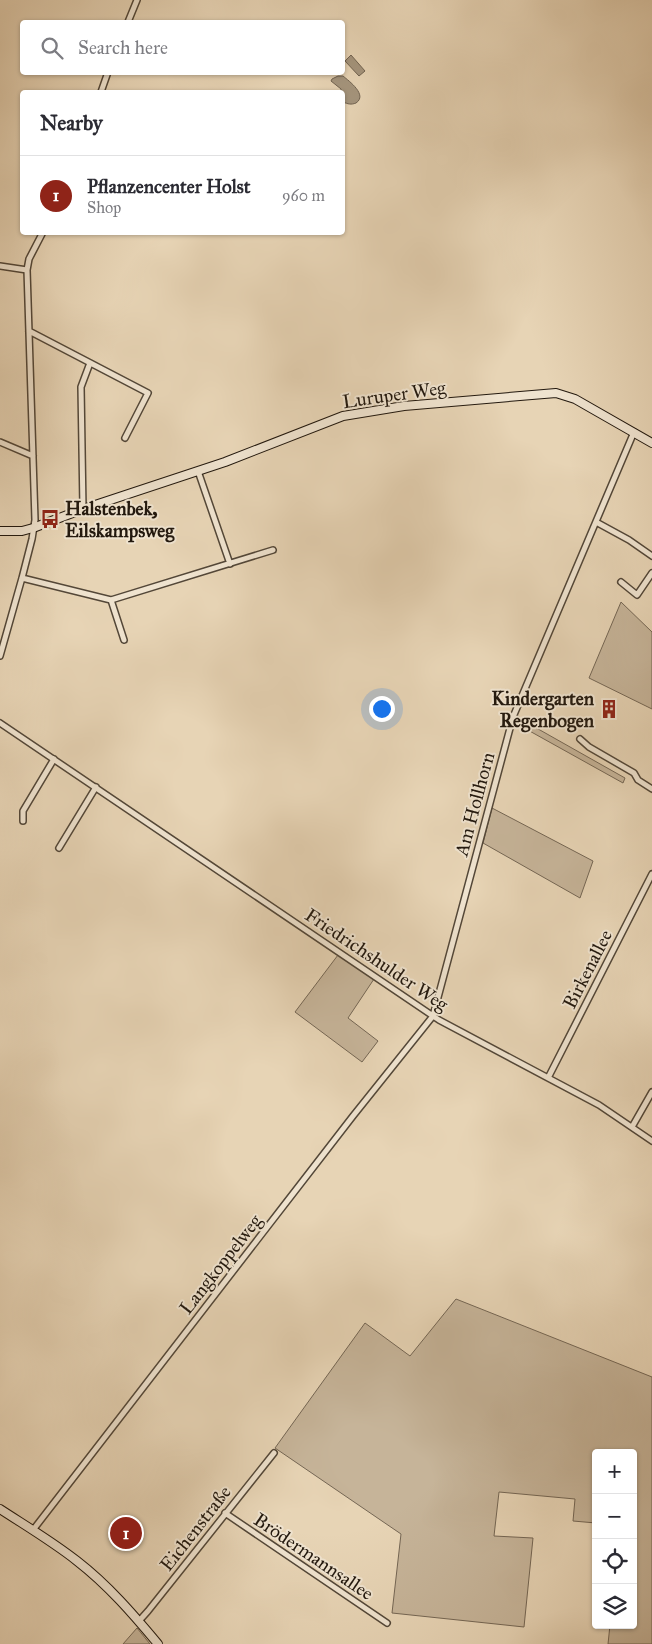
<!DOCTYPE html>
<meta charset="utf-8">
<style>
body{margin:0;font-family:"IM FELL Great Primer",serif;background:#f7f7f7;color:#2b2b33}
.controls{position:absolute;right:15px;bottom:15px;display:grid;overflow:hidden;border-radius:5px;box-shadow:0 1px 4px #0004}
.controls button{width:45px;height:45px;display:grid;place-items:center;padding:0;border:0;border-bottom:1px solid #e1e1e2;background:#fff;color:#2b2b33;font:25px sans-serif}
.you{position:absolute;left:381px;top:708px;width:18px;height:18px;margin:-12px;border:4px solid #fff;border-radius:50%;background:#1a73e8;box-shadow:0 0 0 8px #1a73e833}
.badge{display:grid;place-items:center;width:32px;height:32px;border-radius:50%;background:#8f2418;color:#fff;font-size:16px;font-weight:700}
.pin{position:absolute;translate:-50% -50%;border:2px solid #fff;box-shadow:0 1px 5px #0006}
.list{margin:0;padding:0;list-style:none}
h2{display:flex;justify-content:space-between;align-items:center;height:65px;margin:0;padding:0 20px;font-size:21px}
h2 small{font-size:16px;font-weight:400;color:#7c7c81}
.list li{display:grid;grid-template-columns:32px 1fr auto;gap:15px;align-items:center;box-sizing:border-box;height:80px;padding:0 20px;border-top:1px solid #e1e1e2}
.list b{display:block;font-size:19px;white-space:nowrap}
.list p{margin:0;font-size:16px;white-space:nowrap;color:#7c7c81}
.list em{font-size:16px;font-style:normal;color:#7c7c81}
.icon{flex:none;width:28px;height:28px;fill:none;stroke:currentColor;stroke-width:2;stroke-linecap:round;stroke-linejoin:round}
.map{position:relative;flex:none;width:652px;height:1644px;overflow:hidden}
.search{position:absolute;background:#fff;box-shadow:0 1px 4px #0004;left:20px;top:20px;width:325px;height:55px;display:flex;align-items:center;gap:12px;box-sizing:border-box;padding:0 18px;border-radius:5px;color:#7c7c81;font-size:19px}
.panel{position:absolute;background:#fff;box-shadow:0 1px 4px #0004;left:20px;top:90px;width:325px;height:145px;border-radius:5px}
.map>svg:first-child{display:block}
</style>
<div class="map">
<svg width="652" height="1644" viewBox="0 0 652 1644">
<rect width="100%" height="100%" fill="#e7d4b5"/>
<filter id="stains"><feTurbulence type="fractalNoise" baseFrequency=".004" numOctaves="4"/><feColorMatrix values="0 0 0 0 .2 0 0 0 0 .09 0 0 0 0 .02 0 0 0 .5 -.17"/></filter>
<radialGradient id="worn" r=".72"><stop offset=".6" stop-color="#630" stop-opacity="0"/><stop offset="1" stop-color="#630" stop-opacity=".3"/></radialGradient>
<path fill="#c6b499" stroke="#746654" d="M621,602l31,30v77l-63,-31z
M517,715l7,6 101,57 -2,5 -106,-59z
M492,808l101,53 -13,37 -97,-55z
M338,955l36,24 -26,39 30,23 -16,21 -67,-50z
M456,1299l196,78v267h-44l2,-19h23v-172h-37v70l-23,-2 2,-22 -76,-7 -5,44 39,2 -9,89 -132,-14 9,-79 -126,-86 90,-125 45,33z
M137,1628l13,16h-27z"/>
<path fill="#a4947c" stroke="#706250" d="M351,55l14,16 -6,5 -14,-15z
M338,76h5c6,5 25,19 13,27 -5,2 -8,1 -13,-1l-2,-13 -10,-8 1,-2z"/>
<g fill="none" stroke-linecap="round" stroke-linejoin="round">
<g stroke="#534738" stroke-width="8">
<path id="street" d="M128,22l9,-22
M101,92l7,-20
M0,266l27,4
M29,331l119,62 -23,45
M0,442l33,14
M198,471l32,93
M83,509l-2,-122 9,-24
M596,522l33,18 23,16
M22,578l89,22 162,-50
M621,582l16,13 15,-22
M111,600l13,40
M0,656l22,-78 10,-39 3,-19 -8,-250 2,-11 14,-27
M0,723l439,297 160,85 53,36
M580,739l9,8 45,26 4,7 14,9
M23,821v-10l31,-52
M59,848l37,-61
M548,1078l104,-204
M632,1127l20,-35
M225,1513l162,110
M33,1530l320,-414 80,-100 80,-299 121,-285
M139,1621l9,-10 126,-158"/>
</g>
<g stroke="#22180e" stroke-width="10">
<path id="secondary" d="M0,531h22l11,-3 50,-19 142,-47 118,-46 61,-10 152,-13 19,6 77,44
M0,1509c26,17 53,33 77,52 31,24 56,53 81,83"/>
</g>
<use href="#street" stroke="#efe3cf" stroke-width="5"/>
<use href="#secondary" stroke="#efe3cf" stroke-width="8"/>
</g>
<defs>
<g id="bus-bare" transform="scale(1.5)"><path d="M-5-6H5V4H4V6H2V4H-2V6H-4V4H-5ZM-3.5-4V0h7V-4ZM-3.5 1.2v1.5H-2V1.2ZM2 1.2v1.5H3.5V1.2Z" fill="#8f2418" stroke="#efe3cf" stroke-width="2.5" paint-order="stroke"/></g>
<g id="building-bare" transform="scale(1.5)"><path d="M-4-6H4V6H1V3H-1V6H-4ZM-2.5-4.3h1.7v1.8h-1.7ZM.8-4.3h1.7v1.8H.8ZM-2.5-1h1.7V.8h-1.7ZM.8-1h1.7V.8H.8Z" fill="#8f2418" stroke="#efe3cf" stroke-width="2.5" paint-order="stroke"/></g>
</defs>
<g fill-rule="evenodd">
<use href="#bus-bare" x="50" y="519"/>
<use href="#building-bare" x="609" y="709"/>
</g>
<g text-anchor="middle" stroke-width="4" stroke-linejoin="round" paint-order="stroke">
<g font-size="19" fill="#22180e" stroke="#efe3cf">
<text transform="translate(394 394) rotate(-8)" y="7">Luruper Weg</text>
<text transform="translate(474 804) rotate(-75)" y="7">Am Hollhorn</text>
<text transform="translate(377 959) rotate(34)" y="7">Friedrichshulder Weg</text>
<text transform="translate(587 969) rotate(-63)" y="7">Birkenallee</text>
<text transform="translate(220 1264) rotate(-52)" y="7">Langkoppelweg</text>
<text transform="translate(195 1528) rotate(-52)" y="7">Eichenstraße</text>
<text transform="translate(314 1556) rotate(34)" y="7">Brödermannsallee</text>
</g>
<g font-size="19" font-weight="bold" fill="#22180e" stroke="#efe3cf" text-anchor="start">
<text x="65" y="515">Halstenbek,<tspan x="65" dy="22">Eilskampsweg</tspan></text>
<text x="594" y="705" text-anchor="end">Kindergarten<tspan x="594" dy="22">Regenbogen</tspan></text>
</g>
</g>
<rect width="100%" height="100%" filter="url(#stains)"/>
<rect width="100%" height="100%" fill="url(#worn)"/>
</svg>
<div class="controls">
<button>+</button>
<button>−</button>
<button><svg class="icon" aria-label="locate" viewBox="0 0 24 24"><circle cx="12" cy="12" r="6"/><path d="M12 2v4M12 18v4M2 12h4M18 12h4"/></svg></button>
<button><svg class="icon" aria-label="layers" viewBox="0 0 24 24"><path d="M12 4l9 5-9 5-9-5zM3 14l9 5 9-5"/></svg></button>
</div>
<div class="you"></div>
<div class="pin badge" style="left:126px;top:1533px">1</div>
<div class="search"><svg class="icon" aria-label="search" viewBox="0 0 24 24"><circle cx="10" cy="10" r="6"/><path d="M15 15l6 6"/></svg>Search here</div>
<section class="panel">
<h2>Nearby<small></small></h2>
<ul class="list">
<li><span class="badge">1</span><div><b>Pflanzencenter Holst</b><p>Shop</p></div><em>960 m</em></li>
</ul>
</section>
</div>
